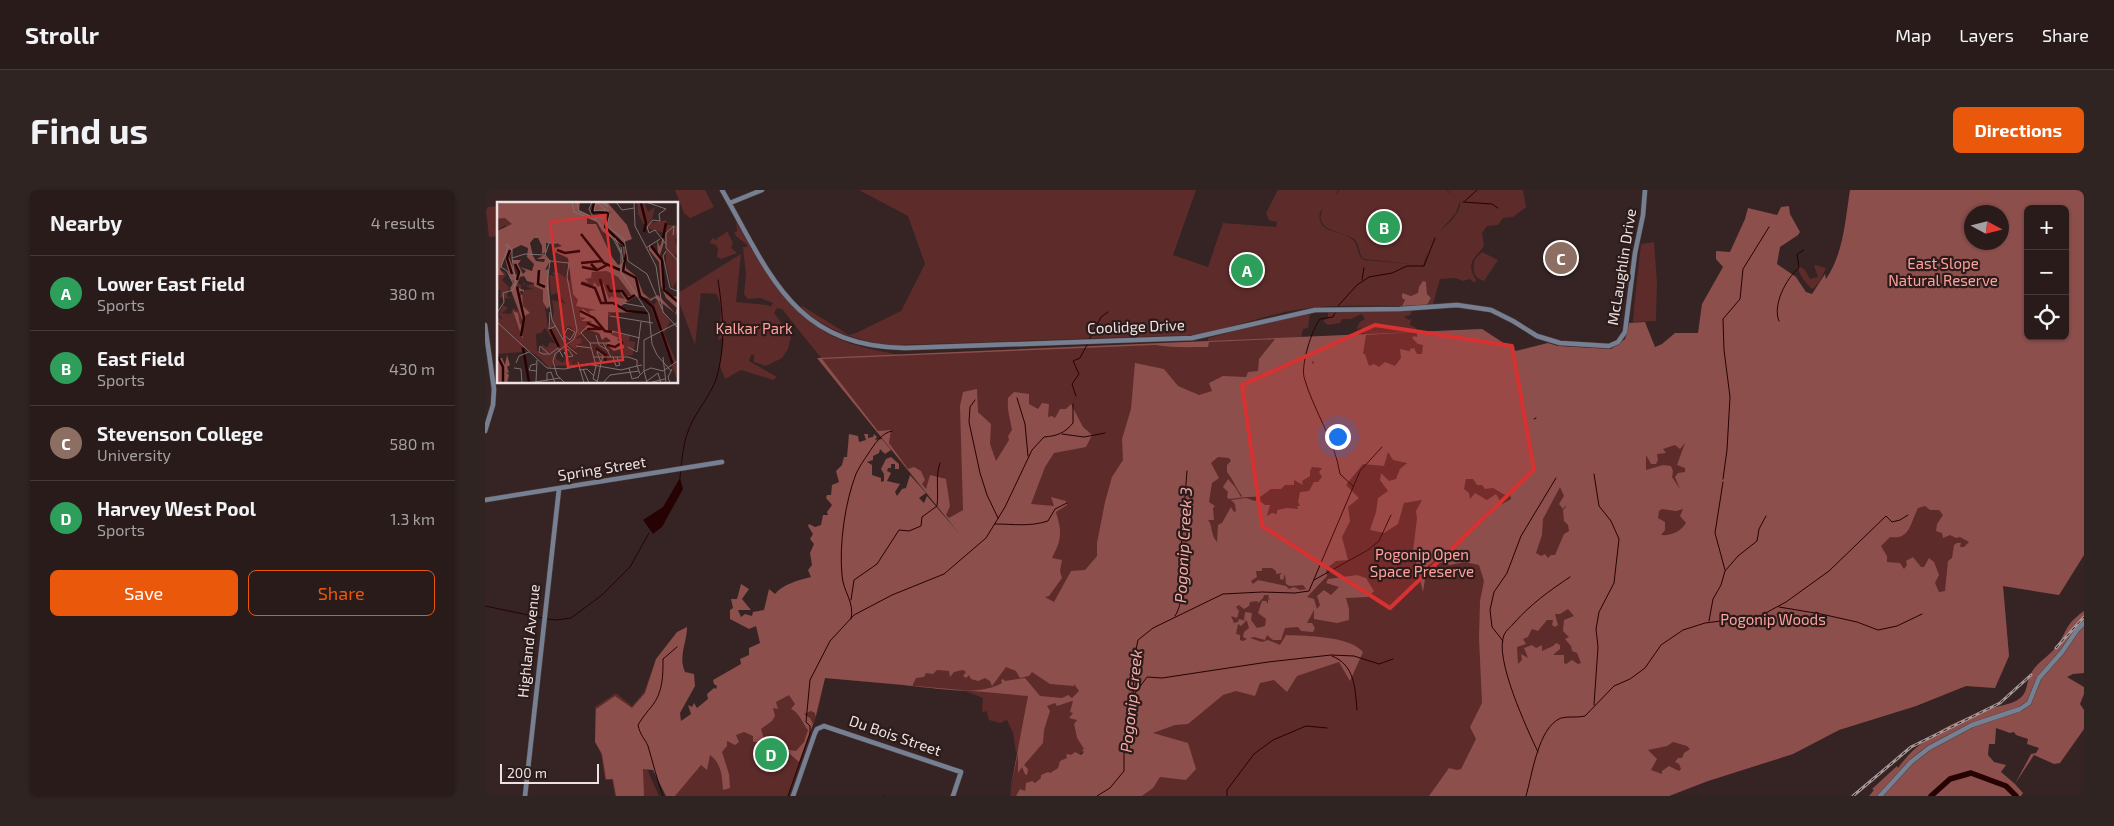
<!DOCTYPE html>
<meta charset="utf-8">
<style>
body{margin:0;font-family:"Exo 2",sans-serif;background:#302423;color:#f1f3f6}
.controls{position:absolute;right:15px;top:15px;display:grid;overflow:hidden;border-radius:8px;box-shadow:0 1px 4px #0004}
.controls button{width:45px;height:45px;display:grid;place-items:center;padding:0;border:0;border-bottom:1px solid #443939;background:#281b1a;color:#f1f3f6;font:25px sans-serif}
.compass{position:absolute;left:1479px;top:15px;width:45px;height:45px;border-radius:50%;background:#281b1a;box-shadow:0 1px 4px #0004;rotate:97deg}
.scale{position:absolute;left:15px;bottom:12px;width:99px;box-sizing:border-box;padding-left:5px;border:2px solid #ede2e1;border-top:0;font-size:14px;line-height:18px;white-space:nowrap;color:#ede2e1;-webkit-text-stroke:4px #2b1b1a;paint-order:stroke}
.you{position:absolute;left:852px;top:246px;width:18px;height:18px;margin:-12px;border:4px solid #fff;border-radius:50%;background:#1a73e8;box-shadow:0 0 0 8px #1a73e833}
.badge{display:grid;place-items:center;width:32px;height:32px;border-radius:50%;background:#ea580c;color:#fff;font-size:16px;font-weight:700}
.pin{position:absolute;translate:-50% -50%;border:2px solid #fff;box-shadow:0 1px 5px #0006}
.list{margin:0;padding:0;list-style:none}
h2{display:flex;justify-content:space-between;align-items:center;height:65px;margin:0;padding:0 20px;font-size:21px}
h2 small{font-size:16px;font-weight:400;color:#a5a1a2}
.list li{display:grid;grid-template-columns:32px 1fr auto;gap:15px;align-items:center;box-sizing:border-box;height:75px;padding:0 20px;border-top:1px solid #443939}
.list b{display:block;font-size:19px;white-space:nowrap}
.list p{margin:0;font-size:16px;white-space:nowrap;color:#a5a1a2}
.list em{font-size:16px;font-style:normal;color:#a5a1a2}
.actions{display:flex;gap:10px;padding:15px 20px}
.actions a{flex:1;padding:11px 0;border:1px solid #ea580c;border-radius:8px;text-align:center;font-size:18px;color:#ea580c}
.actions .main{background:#ea580c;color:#fff}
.icon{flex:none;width:28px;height:28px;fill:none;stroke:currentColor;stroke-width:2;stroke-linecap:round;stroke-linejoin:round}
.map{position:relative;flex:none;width:1599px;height:606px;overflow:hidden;border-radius:8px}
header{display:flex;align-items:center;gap:30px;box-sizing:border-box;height:70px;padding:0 25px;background:#281b1a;border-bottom:1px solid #443939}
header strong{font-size:24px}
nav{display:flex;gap:28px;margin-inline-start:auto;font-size:18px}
.intro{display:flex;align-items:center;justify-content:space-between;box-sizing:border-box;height:120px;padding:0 30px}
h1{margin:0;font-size:35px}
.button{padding:12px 22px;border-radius:8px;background:#ea580c;color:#fff;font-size:18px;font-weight:700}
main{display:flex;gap:30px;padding:0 30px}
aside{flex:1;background:#281b1a;border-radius:8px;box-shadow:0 1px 4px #0004}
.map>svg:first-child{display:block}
</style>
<header>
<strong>Strollr</strong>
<nav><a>Map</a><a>Layers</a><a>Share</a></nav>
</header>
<div class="intro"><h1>Find us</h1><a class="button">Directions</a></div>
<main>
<aside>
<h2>Nearby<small>4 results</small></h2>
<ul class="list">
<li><span class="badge" style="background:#2e9e5b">A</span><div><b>Lower East Field</b><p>Sports</p></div><em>380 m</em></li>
<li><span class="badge" style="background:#2e9e5b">B</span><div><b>East Field</b><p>Sports</p></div><em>430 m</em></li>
<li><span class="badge" style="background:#8d6e63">C</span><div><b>Stevenson College</b><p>University</p></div><em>580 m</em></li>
<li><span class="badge" style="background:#2e9e5b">D</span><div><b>Harvey West Pool</b><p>Sports</p></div><em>1.3 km</em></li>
</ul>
<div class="actions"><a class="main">Save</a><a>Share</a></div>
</aside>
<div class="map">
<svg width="1599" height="606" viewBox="0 0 1599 606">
<rect width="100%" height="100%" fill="#352423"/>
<path fill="#5d2b2a" d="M190,0h30l9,17 -24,11 -6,-5z
M374,0h337l-23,65 35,12 15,-44 53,4 1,-5 -8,-2 -3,-7 12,-23h60l-4,8 -14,14c-4,23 22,17 33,28 6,6 4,16 11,20l58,5 3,-1c2,-8 3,-17 7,-24 8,-12 30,-23 28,-39l-4,12 -25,28 -7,22 -2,2 -58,-6c-6,-5 -4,-15 -10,-20 -10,-8 -40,-7 -32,-28 4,-8 13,-12 17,-21h107l11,8 -10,-8h76l3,17 -13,10 -10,1 -5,7 -11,1 -5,7 2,13c-9,13 -19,16 -8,34l-1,3 -5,-4 -7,2 -8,-3 -15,1 -7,25 -6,1 4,-7 -4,-4 -1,-12 -7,5v6l-8,3 -7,-3 -2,5 3,2 -3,6c-33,0 -67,-2 -100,3 -37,5 -72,21 -109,26l-295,10c-37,-2 -69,-13 -97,-37l1,-2 47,29 7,-2 45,-22 24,-47 -17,-48z
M14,16v30l-10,1 -3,-26 2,-4z
M251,32c28,48 53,98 108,119 18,7 37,10 55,14l309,-13v-4l73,-19 29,-5 -2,14 -5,1 -2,9 64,-3 -5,-8 -2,4 -1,-4 3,-5 5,-3 -3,-5 -11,5h-9l-2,4 -12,2 -5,-4 5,-3v-6l84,-1 -2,4 -6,2 5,3 2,-1 -1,6 6,3 1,4 65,-3 34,22 32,-8 64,32 359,-133h30l27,94h37l19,219 -25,40 -56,-9 6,70 -14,32 -29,-2 -50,20 -77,24 -46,24 -85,27 -39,15h-569l34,-75 -63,-9h3l3,8 -3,4 3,14 7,11v3l-21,8 -5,8 -23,15 -9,2 -1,6 -5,1 -4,4h-6l8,-47 -2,4 -3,-20 -6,-13 -7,3 -11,-3 -3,-10 -2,3 -2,-2 1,-13 -18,-7 -140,-13 -8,36 -29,82h-121l-12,-28 -8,1 12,27h-44l-3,-16h-7l-4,-26 -6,-13v-34l21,-14 16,13 12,-14 9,-24 24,63 288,-191 -148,-182h4l-39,-49 -5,-1 -3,5 17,23 -3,13 -6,9 -16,8 -12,-4v-8l-3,1 -2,6 28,16 -4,3 -32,-10 -16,9 -5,-13 4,-27 -1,-1 -5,2c1,-15 7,-33 -2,-46l-15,-1 -6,52 -17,-46v-6l63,-39 -5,48 32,3 2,2 3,-4 -13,-5 -12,1 -4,-5 2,-20 -3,-27h5c-4,-7 -11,-8 -14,-14l3,-2z
M242,41l6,12 -2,5 6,5 -16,6 -4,-2 1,-8 -2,-4 -6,-2 2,-5 5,2v-2l6,-3z
M1169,52l3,40 -1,39 -23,1c2,-27 5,-51 8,-78z
M997,62l16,8 -14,21c-11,-3 -12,-12 -9,-22z
M1331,75l10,3 -6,13 -7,8c-6,-3 -14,-15 -15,-21l1,-2 6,4 5,9 8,-2 -4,-11z"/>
<path fill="#8c4f4c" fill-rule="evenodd" d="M1365,0h234v365l-25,40 -56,-9 6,70 -14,32 -29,-2 -50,20 -77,24 -46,24 -85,27 -39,15h-240l20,-28 8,2 4,-1 15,-30 -6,-12 12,-24 -3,-65 1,-37 4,-20 -5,-16 -14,-3 -15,3 -16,-4 -7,6 -4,25 -10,-41 4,-33 -1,-7 6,-11 -18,3 -6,21 -14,9 -14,-3 6,-18 2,-14 10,-7 -8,-11 1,-7 8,8 7,-2 4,-10 7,-6 -14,-3 -5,-8 -4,14 -21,-2 -17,21 13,13 -11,9 2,14 -8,16 6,23 -12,1 -10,8 1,7 -20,21 7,2 3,10 3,-4 -3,-9 7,-6 7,5 8,-8 -13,-4 2,-4 29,-4 9,3 8,13 -6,6 -22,1 3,11v11l-12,3 -23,-4v-9l-7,13h5l3,5 -2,4 -12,-1 -3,-4 -13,1 -4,12h-8l-6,-5 -2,5 -11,-3 -4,1 12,4 6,-2 12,5 6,-10c21,1 64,1 77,17l-13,29 -11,-19 -42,14 -10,16 -13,-12 -14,3 -5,13 -19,-5 -13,4 -35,29 -13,1 -22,8 35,10 8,26 -10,11 -26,-3 -7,11 -11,8h-126l4,-7 5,2 1,-8 6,-2 3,2 6,-5v-3l7,-3 2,1 8,-5 2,-7 7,-3 -1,-3 2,-1 3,1 4,-3 6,3 3,-3 -2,-2 2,-1 -7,-11 -3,-14 3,-4 -8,-2 4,-5 -3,-1 3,-11h-1l-15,5 -2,-3 -8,3 3,5 -6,19 -1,13 -19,22 4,4 -1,6 -2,-1 -3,-7 -4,6v-20l-9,43 19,-100 -203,-18 -9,37 -1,1v-3l-4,-2 -7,3 6,4 3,6 -14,38 -15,-13 12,2 8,-9 4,-12c-6,-7 -8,-17 -17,-21l4,-5 -6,-9 -13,7 2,7 -5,-1 2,8 -3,5 -11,8 4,13h-12v-6l-9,-4 -8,3 3,7 -4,3 -8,-4v5l-5,6 7,22 1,14 -7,2c-1,-13 -1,-26 -13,-35l-3,15 -6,-5 -26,31h-9l-13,-26 -10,-1 1,27h-28l-3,-17h-7l-4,-25 -7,-12 1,-33 19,-13 17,12 13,-15 11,-34 21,-27 10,-5c0,16 -9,29 -2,45l9,2 1,12 -15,27 1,8 10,-7 -3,-9 4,2 2,-4 3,5 11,-9 -1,-5 7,-6 2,1 1,-3 -3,-2 -1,-4 28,-16 -1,-5 9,-4v-7l11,-5 -4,-17 -7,3 -19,-10v-9l3,-2 -2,-9h6l4,-15 8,5 -7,10 9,11h-13l3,7 4,-3 7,2 1,-4 11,-2 5,-21 6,5c8,-10 24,-14 36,-17l-3,-7 4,-5 -2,-12 4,-9 -4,-5 3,-5 -5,-8 1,-2 6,3 6,-2 2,-10h5l-1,-3 5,-7 -6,-7 1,-3h4l1,-10 7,-3 -3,-11 6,-6 2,-8h3l2,-23 9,2 1,6 7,-2 -2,-6h4v4l5,-1 1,-3 3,3 -2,3 7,-1 9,11 -6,4 -5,-5 -1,4 -6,3v4l-6,2 5,3v10l9,3v4l3,-1v-7l-3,-5 5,-10 5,-2 8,7v5h-4v-5h-4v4h-3l-1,3 4,2 -4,8 13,3 -5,8 2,4 5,-7 4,-1 4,-13 16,18 -7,5 5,5 3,-7 31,36 -141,-174 665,-29 34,22 32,-8 10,3 53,3 14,-10 4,-16 16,-1 10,25 7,-3 13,-11h23l4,-29 21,-37 -7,-8v-8l14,1 15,-33 3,-11 29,7 4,-8 8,-1 1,8 10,18 -2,3 -18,12 -3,17 19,13 10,15 6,2 13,-20 1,5c18,-27 19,-58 24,-89zM1543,19h37v127h-37zM1486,22h30v30h-30zM932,142v5l-3,-1 -2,2 6,6 5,1 -1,9h-5l-3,-6 -4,1 -1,5v-3l-9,-2 1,9 -6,8 -10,-4 -6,5 -5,-3 -5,2 -4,-12h-2l3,-19zM790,149l-16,20 -1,12 -10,1 -2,5 -23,-1 -14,7 3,8 -13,4 -21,-9 -14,-17 -29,-6 -4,46 -9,30 1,21 -11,17 -7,25 -8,41v13l-12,14 -14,1 -17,31 -9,-5 4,-1 13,-18 -2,-7 2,-11 -10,-2c10,-19 10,-26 4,-46l11,-7 -1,-4 -15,-4 3,9 -23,-2 14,-37 9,-14 32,-6 6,-12 -9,-8 -12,-23 -5,5h-6l-5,9 -3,-2 -4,1 1,-13 -7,-1 -4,6 -9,-5v-10l-15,-2 -6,6c-1,13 2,20 4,32l-4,6 1,4 -13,21 -6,-17 1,-20 -13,-12 -1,-23 -14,3 -3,14 3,104 -14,8 -3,-3 4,-9 -4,-27 -16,-4 -4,14 -4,-5 3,-4 -4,-9 -7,-4 -6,2 -19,-26 2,-13 -13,1 -56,-72 333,-14c18,3 35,2 53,2l1,-5zM1200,253l-8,22 8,3v4l-7,1 -3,4 5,12 -8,-12 1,-6 -2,-5 -8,-1 -17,5v-15l5,9h5l2,-4 -1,-6 9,-1 -3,-4 12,-4 5,4zM733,267l11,1 2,3 -4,4v7c7,9 9,16 15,24l-1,1 -6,-10 -7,-8 -5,8 5,5 -1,5 2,2c11,-1 21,-3 31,-2l11,-8h10l4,-4h9v-5l9,5 -1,-4 8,-5v-5l2,-4 10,1 -3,4 3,5 -4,5h-4l-5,9 -9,1 -2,10 2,4h-3l1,3 -11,-1 -10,2v4l-5,-1 -5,3 3,-11h-5l-8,-6 -2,2 -9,-3 -15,2 4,4 1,7 -2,1 -3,-5 -9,16 -4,2 -1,17c-7,-8 -4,-17 -9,-22h6l-1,-12 2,-2 -6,-4 3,-19 7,-5 -8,-15zM981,289h7l4,6h5l3,4 8,-1 12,7 5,-3 1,7 -9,5 -6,-10 -9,6 -12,-7 -5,6 -1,-6 -5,-4zM1075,297l4,9 -5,8 4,5 2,-3 1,1 -3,3 1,11 4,4 1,6 -5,3 -9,21h-4l-3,3 -3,-4 -4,2 -5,-3 6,-18 1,-16zM1440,316l5,4h9l4,5 -6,9 -1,7 6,2 1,5 7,-3 6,3 4,-1 9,5 -5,5h-4l1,-4h-4l-3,2 -2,13 -4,3 -3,30 -6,1 -4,-9 4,-8 -5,-13 -5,-4 -5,9h-3l-8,-10 -7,4 1,4 -3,4 -4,-6 -13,-1v-6l-6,-10 9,-9c20,3 20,-13 28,-29zM1177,319l14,2 7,-2 -3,7 6,7c-5,8 -14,13 -25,12l4,-5v-8l-7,-4 1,-7zM777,378h10l4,3v3l6,-1 -2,2v4l3,1 2,-6 1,10 4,2 13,-1 3,4 -6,1 -6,-3 -5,2 -3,-3 -28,-6 -5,4 -2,-3 6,-4 -1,-6h6zM779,405h5l-1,2 3,3 -3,-1v5l-2,-3h-4l-4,12 8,6 -1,7 -8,2 -6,-8 1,-7 -7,-1 -1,8 3,1 2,7 -5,4 -1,5 4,2 -4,2 -3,-1v-5l-4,-1 2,-10 3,2 5,-5 -7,-2 -1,3 -4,1 -3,-7 6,2 2,-7 -3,-4 3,-2 5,4 5,-3 1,-4 7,-1 1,2 5,-5zM1083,419l6,7 -10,4 -1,11 6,6 -4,2 6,7 1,5 5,2 4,10 -3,1 -6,-4 -6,4 -2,-1v-8h-11l7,-6v-4l-4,-2 -3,3 -11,5v-6l-6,3 -4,-3 -8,3 4,10 -7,-4 1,6 -4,4 -1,-17 9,-3 -3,-5 5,-2 4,-8 6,2 9,-11h6l-1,5 3,2 3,-2 -3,-11h5zM521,477l10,4 4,7 9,-2 3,-4 18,12 24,2v-2l5,7 -7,7 -4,-3 -6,3 -22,-2 -15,-18 -20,3 -2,-2 -2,1 1,3c-23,13 -56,6 -82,4l-7,-1v-2l3,-6 8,-1 2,-4 7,1 4,-4 12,1 1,6 4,-5 9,-2 3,2 -3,4 3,2 3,-3 2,4 7,2 7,-3 5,3 2,5zM1188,552l14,4 3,3 -6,4 -2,5h-4l-3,4 4,2 2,5 -2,2 -10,-5 -7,5v3l-11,-4 6,-11 -9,-9 19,-4z
M938,91l3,1 1,12 4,4 -4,7 -25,1 3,-6 -3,-2v-3l1,-2 8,3 7,-3 1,-6z
M1599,421v62l-11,1 -6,3 17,10v7l-4,10 4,6v19l-24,34 -6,1 -20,-9 -19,29 8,9 -2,3h-152l5,-6 -2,-1 25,-23 1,2c20,-29 55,-46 88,-58 10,-4 25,-5 33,-11 9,-6 7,-16 11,-24 6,-12 18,-18 26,-28 12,-16 8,-22 28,-36zM1511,538l14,5 4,-1 2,3 12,4 -1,5 12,4 -3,5 -5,1 -16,30 -14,-12 5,-7 -12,-3 -6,-7 1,-11h6z"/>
<path fill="#270203" d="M195,288l3,11 -21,38 -9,7 -10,-14 20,-13z"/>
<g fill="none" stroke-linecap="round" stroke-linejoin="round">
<path stroke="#270203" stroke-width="1" d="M980,11l12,-11
M978,12l29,2 6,4
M877,90l2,-12
M853,116l19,-21 12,-8 23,-4 15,-7h17l11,-28
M850,123l-2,4 -13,2c-8,10 -19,45 -16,58 9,33 31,63 36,97l13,12
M1294,131c-7,-15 7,-43 20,-53l-2,-14 7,-4
M604,150l12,-23 7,-5
M828,172v1
M591,206l-4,-12 7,-10 -6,-13 7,-3 8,-15
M532,208l8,26 3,32
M490,210l-5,7 -1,15 11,51 7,22 11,23
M1049,229l2,-1
M577,244l22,3 21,-4
M1109,284l5,32 12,15 8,18 -5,44 -15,29 -3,17 2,18 -4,58
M195,288c2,-20 3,-38 12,-56 7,-14 19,-28 24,-43 10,-31 7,-67 2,-99
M1238,289l4,-29 3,-53 -6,-47 -1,-31 17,-20 3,-30 26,-42
M1238,292l-8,51 10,37
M510,334c20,0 34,3 53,-3l7,-12 12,-6
M829,390l54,-30 11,-9 12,-26
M366,410l3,-20 23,-16 22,-34 10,1 12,-5 1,-9 15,-11c2,-15 -2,-29 3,-43
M0,416l62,13 9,1 15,-2 31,-23 28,-28 19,-34
M1294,417l42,7 36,8 21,8 19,-4 25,-12
M690,426c11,-16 5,-48 6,-68 2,-26 4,-51 6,-77
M366,429c4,-17 -8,-27 -9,-44 -3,-30 3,-73 14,-101 3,-7 8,-14 12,-20 6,-9 13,-21 24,-23
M1224,431l4,-22 8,-14 4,-14 13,-15 19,-15 2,-12 7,-13
M1018,451l-11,-14 -2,-17 4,-18 13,-19 14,-37 35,-58
M847,466c23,9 23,32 25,54
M648,506l14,-19 15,1 106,-16 63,-7 23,1 25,8 14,-5
M1053,562c-11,-23 -44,-94 -34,-117 2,-5 7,-8 10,-12 17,-19 35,-32 56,-46
M178,606c-6,-16 -10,-33 -15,-50 -3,-7 -8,-11 -10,-21 4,-7 9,-13 14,-19 11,-14 11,-30 11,-47l14,-12
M303,606l22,-63v-7l-4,-4 4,-42 20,-39 24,-26 38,-20 52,-21 42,-36 19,-31 27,-57 12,-13c13,-1 21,-4 29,-14v-19
M398,606h1
M612,606l13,-8 14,-17v-28l9,-47 2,-42 3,-14 15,-12 70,-34 39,-2 33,1 14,-2 51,-120 22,-24
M742,606v-6l27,-36 19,-14 33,-14 21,2
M1041,606c6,-20 12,-69 35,-78 7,-2 17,0 24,-2l29,-30 16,-7 15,-11 16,-23 22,-15 22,-7 55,-7 26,-14 43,-31 57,-55 6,6 8,-2 8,-5"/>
<path stroke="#270203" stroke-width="5.5" d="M1446,606l19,-17 21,-6 35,13 10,10"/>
<g stroke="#4e4040" stroke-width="5.5">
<path id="secondary" d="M237,0c48,84 71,156 183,158l287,-10 123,-28 85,-1 57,-4 34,5 22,11 24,15 23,7 49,3 9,-4 7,-10 10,-79 8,-38 2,-25
M245,13l32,-13
M0,135l9,64 -1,16 -8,26
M0,310l237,-38
M40,606l34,-307
M308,606l22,-63 2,-4 7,-3 137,46 -8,24
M1395,606l31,-34 18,-14 43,-23 48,-16 9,-6 10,-25 23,-26 15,-22 7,-7"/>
</g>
<use href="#secondary" stroke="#768092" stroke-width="4.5"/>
<g stroke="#a69897" stroke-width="3">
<path id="rail" d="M1571,458l28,-31
M1368,606l58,-49 89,-44 31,-28"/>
</g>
<use href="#rail" stroke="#2b1b1a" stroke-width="1" stroke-dasharray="4" stroke-linecap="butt"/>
</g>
<path fill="#d73131" fill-opacity="0.2" stroke="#d73131" stroke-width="4" stroke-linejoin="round" d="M890,135l137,21 22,124 -144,138 -128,-82 -20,-141z"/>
<g text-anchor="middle" stroke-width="4.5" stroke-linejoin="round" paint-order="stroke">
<g font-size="15" fill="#ffa19c" stroke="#2b1b1a">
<text x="1458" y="79">East Slope<tspan x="1458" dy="17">Natural Reserve</tspan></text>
<text x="269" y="144">Kalkar Park</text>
<text x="937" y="370">Pogonip Open<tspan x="937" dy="17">Space Preserve</tspan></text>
<text x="1288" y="435">Pogonip Woods</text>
</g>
<g font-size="15" fill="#ede2e1" stroke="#2b1b1a">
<text transform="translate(1137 77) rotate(-81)" y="5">McLaughlin Drive</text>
<text transform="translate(651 137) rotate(-2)" y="5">Coolidge Drive</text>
<text transform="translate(117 279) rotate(-9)" y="5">Spring Street</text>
<text transform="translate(44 451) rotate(-84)" y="5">Highland Avenue</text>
<text transform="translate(410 546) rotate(19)" y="5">Du Bois Street</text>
</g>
<g font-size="16" font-style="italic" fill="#f7aba7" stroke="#2b1b1a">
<text transform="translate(698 355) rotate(-87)" y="6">Pogonip Creek 3</text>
<text transform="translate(646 511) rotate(-84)" y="6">Pogonip Creek</text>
</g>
</g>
<g transform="translate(12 12)">
<rect width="181" height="181" fill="#352423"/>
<path d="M140,0h7l4,10 7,-5 -4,16 15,-3 2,5h8l2,4 -3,11 3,12 -4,4 4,6v16l-6,11 -6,-25 -1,-31 -19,-5 -8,-14zM85,15l5,2v5h9l16,33 6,8 4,-1 17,31 15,10 3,-5 13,22 -6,11 14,33v17l-27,-75 -12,-13 -20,12 -6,-5 -4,5 11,4 -9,2 -3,5v13l22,5 -1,5 6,1 -2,13 -9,1 -1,-8 -10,3 -4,-5 5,-2 -19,-25 -20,20 6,-1 1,5 -7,2 4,1 -4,3 -6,-4 7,-13 -6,-6 -5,2 -3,8 6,12 -11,5 -1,6 7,4 1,-3 2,2 -1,-4 2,4 7,-3 -4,3 3,3 -18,1 -2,-12v12l-4,2 -10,-11 -18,-11 1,6 -25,2v-38l6,4 -4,-6 4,-9 5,3 -6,5 9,1 2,-6 8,5 -4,-30 4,2v11l4,-6 8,-1 -10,-4 1,-4 1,5 8,-2 10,6 5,39 6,-16 -2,-13 14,4 -8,-11 -7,2 -2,-20 6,1 -3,-3 4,-2 14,10v-12zM48,126l11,16 -6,-2 -3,6 -5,-4 -1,9 -4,-2 -1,-17 5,-1zM8,16l34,8 6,3 -2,5 -31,15 5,-5 -12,-19 -8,6v-12zM7,69l2,4 -4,5 7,7 -2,9 1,1h2l1,1h-4l-1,-1 1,2 -7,-2 1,-7h-4v-15z" fill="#5d2b2a" fill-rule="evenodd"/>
<path d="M4,0h79l-1,8 15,7 8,-2 -12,-3 3,-10h14l20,23 5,14 -8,3 2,26 11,9 6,16 7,6 8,-4 17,18 -20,-15 -4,3 -4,-3 -13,-2 -14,11 16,6 -28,-1v19l8,1 -6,2 9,4 -2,2 5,2 -4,4 6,-1v3l-10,3 -9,-7 6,-3 -5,-4 -4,3 -3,-7 -14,-4 -6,6 -11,-77 -13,-6 -1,-4 8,-2 -5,-3h-11v9l-4,2v-8l-4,-8h-4l-4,5 3,13 3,5 8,1 1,-3h-8l7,-4 6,6 -5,9 3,-1 2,37 -3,3 -4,-7v-12l-9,-4v-3l-7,-2 -3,-5 -4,1 -4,10 8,3v3l-1,-2h-3v5l2,-2 1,12 7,7 -4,2 -4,11 1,14 -10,-29 5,2 2,12 3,-3 -13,-34 4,-6 -4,-4 -5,-20 -5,11 4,6h-7v-44l15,-7 -7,-6 -8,1v-14zM84,13l16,7 5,9 21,15 1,13 -3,5 -3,1 -6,-8 -16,-33h-9v-5zM24,43l7,3 -1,9 7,7 -2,7 -12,-4 6,4 -3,3 -5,-10 3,-4h-9l6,13 -2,2 -7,-18 4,-8zM110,69l11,6 14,19h-5l-6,-7 -2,2 6,8 -9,-2v4l-4,-5 -3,3 -6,-16 -5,4 -4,-5 -1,4 -10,-2 -1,-3 7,2 -4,-4 9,-2h-3l1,-5zM76,92l5,6 -2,6 20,4 -7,1 1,3 -7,-5 -3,2v6l6,1 -5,3h11l-13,13zM166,35l1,5 -4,13 3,9 1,21 4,10 10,2v15l-3,3 2,-7 -11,-10 -5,-12 -2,-24 -10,-12v-6l9,11 -1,-15 3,7zM10,153l3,10 -3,2 2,6 -3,-1 3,3 -2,8h-9v-25h4l3,7z" fill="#8c4f4c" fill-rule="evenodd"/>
<path fill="none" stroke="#270203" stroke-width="2.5" d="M97,0l-2,10 17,1 -4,14 20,19M144,1l5,20 -2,9M84,32l23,29 16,7M166,36l3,-15M154,44l11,14 2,30 15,13M13,48l-3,8 5,16M60,48l8,3 15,-2M129,52l-3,17 13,7 4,18 13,11 20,58M84,61l21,-2M18,62l4,8 -2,8M94,62l6,6 10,-5M85,65l15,3M42,68l-1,14 7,3M103,77l6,23M84,81l14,5 6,15h12l14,8 21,2M110,83l3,6h12l6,8 7,-4M20,85l7,31 -3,18M83,109l14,7 11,13 7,1M90,121l14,6M53,127l9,18M90,127h16M110,143l8,2 8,-5M26,146l6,34M99,146l10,7 -1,8M1,155l5,10v16"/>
<path fill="none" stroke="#7f706f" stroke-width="1" d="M75,0l2,10 23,9 17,19 7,14v18l28,42 3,30 5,11 14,16M80,0l2,9 17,8 1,-3M95,0l-3,7 3,6 14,4M99,0l14,11 -3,13 17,13 4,22 19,13 15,35M104,0l7,5 -4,-5M119,0l6,8 12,-2M137,0l1,24 21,40 7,46 16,17M149,0l20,7 -7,5 1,7 -7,-1 -6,7 2,6 6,-3 11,14M99,1l-2,8 11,-1M176,33l1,-9 -8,7v15l13,14M118,36l6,14M11,44l-7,21 6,4 8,16M8,45l2,-3 5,6v8M124,45l2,15M149,46l14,-9M169,49l-3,5 7,32 9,4M48,53l4,-12h8M53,59l19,2 -2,14 10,53 -3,9 -8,6 11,9M126,101l21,4M53,110l-1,17 7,-3M0,111l7,-11 -1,-9 10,-3 3,-6 -4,-26 13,-4 20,1 5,6 -3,22 5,37 14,25 -11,9 -2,7 4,14 8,8M113,114l43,7M0,120l50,46 18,1 22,-5 34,6 16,-4 3,8M91,124l-7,7 9,10 6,23 -3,13 4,2M115,129l28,7M99,133l3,10 10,6M67,136l1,-5 2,-4 1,-1 7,4 -5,8 -6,-5M93,141h20M106,141l8,14M79,144l15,2M131,145l9,5 4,-30M71,147l5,7 -5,1 -4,-4 4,-4M100,149l6,5 -2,7M100,150l4,11 -4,20M51,151l-8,-7 -1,6 4,2h7l8,-6 5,9M97,155h34l9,3v6l5,-1M116,155l3,9 4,-1 -3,-8M166,155l3,26M81,160l6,21M19,161l3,-7 10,-4M17,166l7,1 1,14M132,166l3,11 7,-2M86,167l6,14M82,168l8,-1 7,7M39,169l-7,-1 2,-5 5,-1M141,175l6,-6v-31l35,-18M50,179v-8l4,-1 4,11M150,179l11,-8 3,10M39,180l1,-22M32,181l31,-5M106,181l7,-8 29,-4M150,181l-3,-12 7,-3 12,3 16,-11M151,181l17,-4M173,181l-2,-6 4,-8"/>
<path fill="#d73131" fill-opacity="0.15" stroke="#d73131" stroke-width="2.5" d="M108,13l18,145 -55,7 -18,-145z"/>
<rect width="181" height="181" fill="none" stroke="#ede2e1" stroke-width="2.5"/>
</g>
</svg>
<div class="controls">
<button>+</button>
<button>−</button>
<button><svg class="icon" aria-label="locate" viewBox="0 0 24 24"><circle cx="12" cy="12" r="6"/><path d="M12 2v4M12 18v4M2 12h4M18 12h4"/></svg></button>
</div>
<svg class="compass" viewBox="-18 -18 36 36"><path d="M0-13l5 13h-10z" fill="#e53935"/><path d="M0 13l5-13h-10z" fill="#a5a1a2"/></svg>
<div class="scale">200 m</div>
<div class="you"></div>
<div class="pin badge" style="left:762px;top:80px;background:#2e9e5b">A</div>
<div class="pin badge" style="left:899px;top:37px;background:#2e9e5b">B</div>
<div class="pin badge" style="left:1076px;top:68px;background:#8d6e63">C</div>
<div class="pin badge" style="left:286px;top:564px;background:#2e9e5b">D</div>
</div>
</main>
